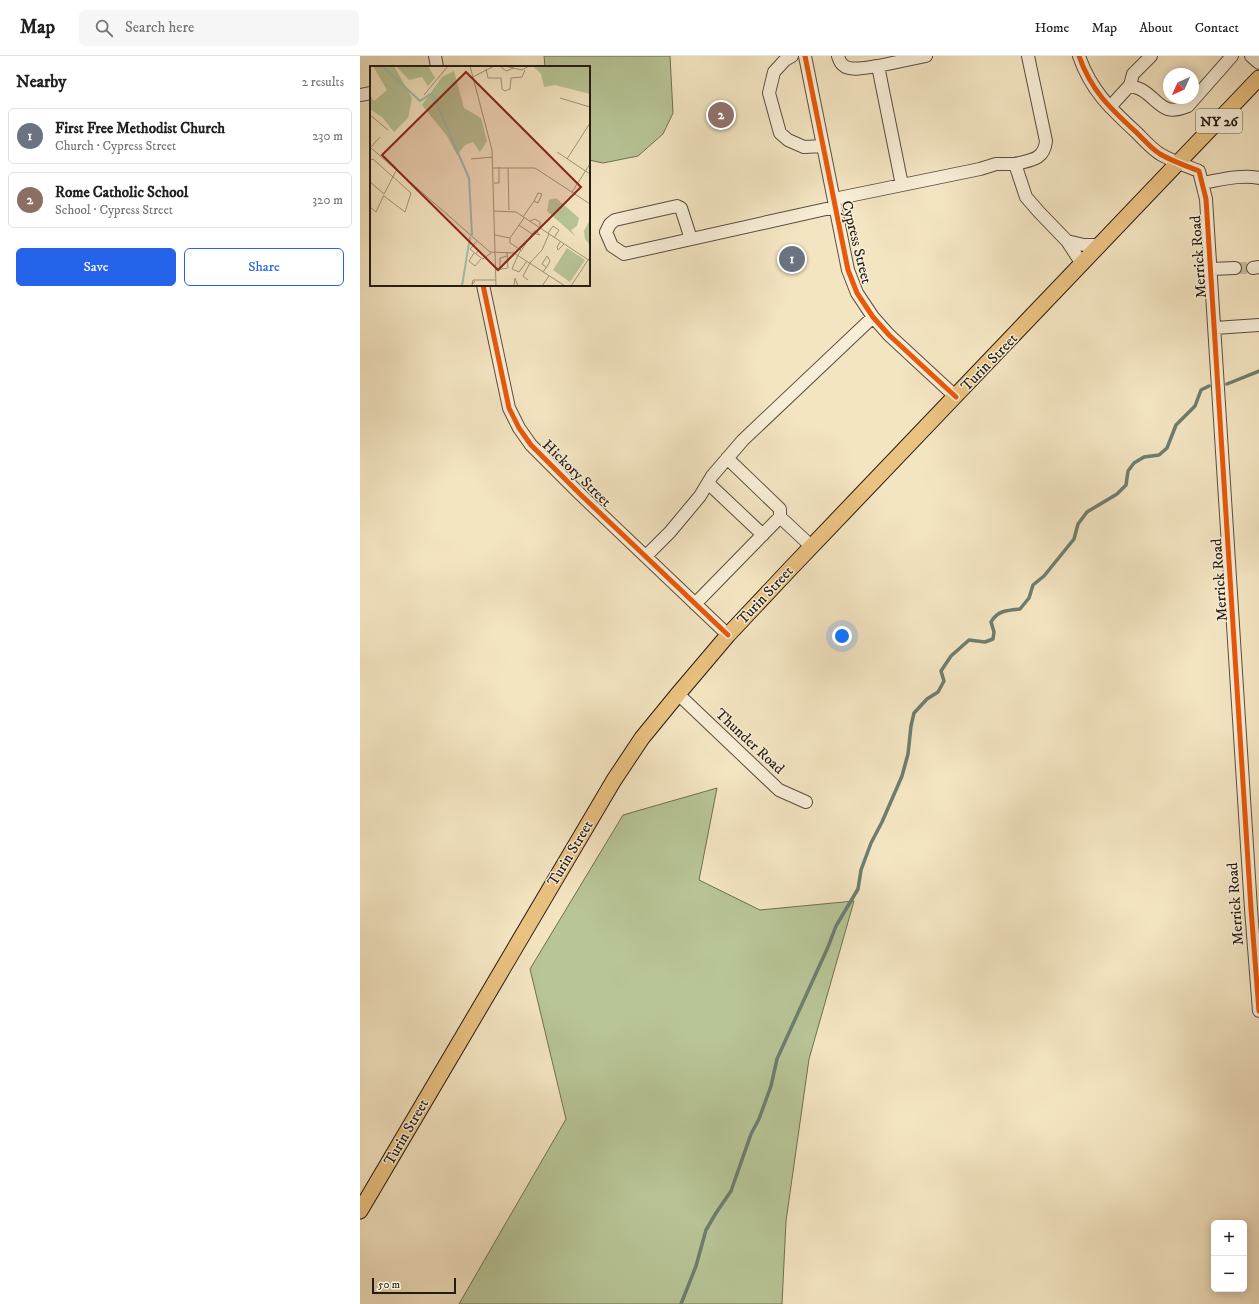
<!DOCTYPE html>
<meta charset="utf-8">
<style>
body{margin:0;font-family:"IM FELL DW Pica",serif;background:#f6f6f6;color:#202124}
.controls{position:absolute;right:12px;bottom:12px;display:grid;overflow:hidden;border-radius:6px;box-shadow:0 2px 10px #0003}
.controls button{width:36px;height:36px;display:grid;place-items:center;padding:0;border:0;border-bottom:1px solid #e0e0e0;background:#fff;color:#202124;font:20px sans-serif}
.compass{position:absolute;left:803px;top:12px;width:36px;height:36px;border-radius:50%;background:#fff;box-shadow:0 2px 10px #0003;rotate:225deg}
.scale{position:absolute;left:12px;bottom:10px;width:84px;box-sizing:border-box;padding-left:4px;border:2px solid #241b13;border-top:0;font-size:11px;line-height:14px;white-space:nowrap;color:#241b13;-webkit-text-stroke:3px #f8eed7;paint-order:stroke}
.you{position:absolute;left:482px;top:580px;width:14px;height:14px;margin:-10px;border:3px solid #fff;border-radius:50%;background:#1a73e8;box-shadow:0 0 0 6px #1a73e833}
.badge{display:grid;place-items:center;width:26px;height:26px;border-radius:50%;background:#2563eb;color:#fff;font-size:13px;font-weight:700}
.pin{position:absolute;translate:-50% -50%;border:2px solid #fff;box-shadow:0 1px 4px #0006}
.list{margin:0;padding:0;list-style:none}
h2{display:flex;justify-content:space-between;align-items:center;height:52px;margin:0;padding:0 16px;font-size:17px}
h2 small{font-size:13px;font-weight:400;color:#757577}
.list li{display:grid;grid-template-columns:26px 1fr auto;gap:12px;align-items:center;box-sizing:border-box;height:56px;margin:0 8px 8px;padding:0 8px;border:1px solid #e0e0e0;border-radius:6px}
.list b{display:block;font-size:15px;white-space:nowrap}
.list p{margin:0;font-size:13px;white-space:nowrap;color:#757577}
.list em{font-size:13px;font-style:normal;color:#757577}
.actions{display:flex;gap:8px;padding:12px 16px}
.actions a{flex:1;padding:9px 0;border:1px solid #2563eb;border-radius:6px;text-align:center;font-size:14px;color:#2563eb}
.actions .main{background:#2563eb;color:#fff}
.icon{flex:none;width:22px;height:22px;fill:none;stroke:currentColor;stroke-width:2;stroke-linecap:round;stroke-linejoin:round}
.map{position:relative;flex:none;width:899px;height:1248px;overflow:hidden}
header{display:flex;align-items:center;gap:24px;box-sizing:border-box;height:56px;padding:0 20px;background:#fff;border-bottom:1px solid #e0e0e0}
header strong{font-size:19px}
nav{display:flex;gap:22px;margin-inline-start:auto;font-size:14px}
.search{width:280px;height:36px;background:#f6f6f6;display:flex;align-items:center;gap:10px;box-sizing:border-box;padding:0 14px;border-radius:6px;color:#757577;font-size:15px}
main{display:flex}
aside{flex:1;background:#fff}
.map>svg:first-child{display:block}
</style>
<header>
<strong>Map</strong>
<div class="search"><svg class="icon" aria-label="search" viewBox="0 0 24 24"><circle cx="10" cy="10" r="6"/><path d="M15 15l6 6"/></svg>Search here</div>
<nav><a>Home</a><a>Map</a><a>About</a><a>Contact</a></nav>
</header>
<main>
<aside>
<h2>Nearby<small>2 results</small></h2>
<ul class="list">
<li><span class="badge" style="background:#6b7280">1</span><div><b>First Free Methodist Church</b><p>Church · Cypress Street</p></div><em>230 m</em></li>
<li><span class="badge" style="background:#8d6e63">2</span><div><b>Rome Catholic School</b><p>School · Cypress Street</p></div><em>320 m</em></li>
</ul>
<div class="actions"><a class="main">Save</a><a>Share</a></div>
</aside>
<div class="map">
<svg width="899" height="1248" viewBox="0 0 899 1248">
<rect width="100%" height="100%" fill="#f4e5c2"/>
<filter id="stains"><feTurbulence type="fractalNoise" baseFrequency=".005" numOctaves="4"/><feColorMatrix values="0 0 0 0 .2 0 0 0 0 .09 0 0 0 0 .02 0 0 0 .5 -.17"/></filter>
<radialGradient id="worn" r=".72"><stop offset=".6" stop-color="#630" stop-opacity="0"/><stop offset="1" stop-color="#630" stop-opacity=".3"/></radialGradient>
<path fill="#b8c597" stroke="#6e7055" d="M184,0h126l3,57 -10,21 -25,22 -35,7 -14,-3v-93h-44z
M357,732l-18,92 61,30 94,-9 -45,158 -23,162 -4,83h-323l107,-185 -36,-150 93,-154z"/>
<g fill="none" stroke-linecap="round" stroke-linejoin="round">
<path stroke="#6d7e70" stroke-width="3.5" d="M867,328l32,-13
M321,1248l15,-38 10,-36 10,-17 15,-22 20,-57 8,-15 12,-33 6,-27 51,-112 8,-21 22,-37 3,-19 10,-27 11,-21 20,-46 6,-22 3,-28 3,-13 13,-14 11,-7 6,-11 -3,-10 10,-15 18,-16 16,2 8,-3 1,-7 -3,-10c6,-11 16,-12 29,-13l9,-11 4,-13 11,-9 30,-37 4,-15 9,-12 30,-18 9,-9 2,-14 6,-8 10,-6 15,-2 8,-7 9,-23 19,-19 6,-16 8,-4"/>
<path stroke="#cabd9f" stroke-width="12" stroke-dasharray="12 6" stroke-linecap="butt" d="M875,212h18"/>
<g stroke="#584e3f" stroke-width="14">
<path id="minor" d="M75,0l2,11
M432,0l-7,4 -11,12 -5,21 11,40 8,7 16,7 19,-1
M445,0l43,214 9,23 16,24 16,18 67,62
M478,0c1,3 2,7 5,9 7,7 26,2 35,1
M719,0c12,35 32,53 58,77 7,7 15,16 23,21 12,7 26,12 39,17l7,28 45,710 8,102
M891,0l8,7
M770,29c4,2 8,3 12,5 18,11 20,27 46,16l44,-50
M0,39l11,-2
M750,51l20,-22 3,-11 18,-18
M655,108c16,-4 29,-4 31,-23l-18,-85
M842,127c18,-3 39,-9 57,-5
M542,129l-24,-119 48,-10
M474,143l146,-30 16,-5h19l11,33 13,15 28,29 15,23
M331,183l-10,-31 -4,-2 -62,14 -5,4 -4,8 6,14 12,8 211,-47
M707,185l17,4h16
M893,212l6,-1
M851,213l24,-1
M123,229l26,123 10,20 12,17 49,49 148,141
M855,272l44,-3
M367,402l53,51v8
M348,427l55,52
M286,500l24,-24 30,-36 12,-20 31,-36 130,-123
M335,548l85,-87 31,29
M318,638l101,96 27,12"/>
</g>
<g stroke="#241b13" stroke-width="17">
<path id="major" d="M0,1155l254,-431 28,-42 36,-44 50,-59 62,-66 469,-491"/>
</g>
<use href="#minor" stroke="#f8eed7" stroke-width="12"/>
<use href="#major" stroke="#eac281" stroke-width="15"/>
<g stroke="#f8eed7" stroke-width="8">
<path id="cycleway" d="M445,0l43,214 9,23 16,24 16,18 67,62
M719,0c12,35 32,53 58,77 7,7 15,16 23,21 12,7 26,12 39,17l7,28 45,710 8,102
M123,229l26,123 10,20 12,17 49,49 148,141"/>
</g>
<use href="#cycleway" stroke="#e8590c" stroke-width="5"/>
</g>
<g text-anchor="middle" stroke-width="3" stroke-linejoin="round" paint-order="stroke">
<rect fill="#f8eed7" stroke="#645a4e" stroke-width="1" x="836" y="53" width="46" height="24" rx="3"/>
<g font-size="14" font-weight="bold" fill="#241b13">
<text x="859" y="70">NY 26</text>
</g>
<g font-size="15" fill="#241b13" stroke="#f8eed7">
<text transform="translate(497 186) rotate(76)" y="5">Cypress Street</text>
<text transform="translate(838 201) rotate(-94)" y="5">Merrick Road</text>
<text transform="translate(629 306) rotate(-46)" y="5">Turin Street</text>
<text transform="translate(217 417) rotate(44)" y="5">Hickory Street</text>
<text transform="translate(859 524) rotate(-94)" y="5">Merrick Road</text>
<text transform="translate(405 539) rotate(-47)" y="5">Turin Street</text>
<text transform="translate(390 685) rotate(43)" y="5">Thunder Road</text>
<text transform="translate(210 797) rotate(-59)" y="5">Turin Street</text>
<text transform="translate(875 848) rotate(-94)" y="5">Merrick Road</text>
<text transform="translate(46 1076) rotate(-60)" y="5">Turin Street</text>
</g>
</g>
<g transform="translate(10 10)">
<rect width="220" height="220" fill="#f4e5c2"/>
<path d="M3,0h21l18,32 -4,20 -14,14 -12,-15 -12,-8v-14l4,6 13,-11zM26,0h32l7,12 -7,8 -6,-9 -13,3zM163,0h57v28l-35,-9 -11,2 -3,-13zM84,5l10,37 17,10 6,23 -7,11 -7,-10 -8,3 -8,10 -10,-19 -25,-31 20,-28zM186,132l23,20 -2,8 -6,4 4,6 -28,-25 2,-11zM220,154v25l-5,-6 -1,-8zM197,182l18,12 -15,22 -17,-12z" fill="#b8c597"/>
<path fill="none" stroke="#9dc0ae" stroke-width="2" d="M12,0l38,35 12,-8 37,85 3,57M92,220l8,-49"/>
<path fill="none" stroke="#a1947c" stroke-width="1" d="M100,0l22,84 4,136M130,0l6,5 8,-3M135,0l17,4 7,-4M116,3l2,9h13l1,11 3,2 5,-2 1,-11 11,-1 3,-7M103,11l21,-11M54,29l24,-29M190,32l30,9M0,49l18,15M0,81l120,105 24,1 51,33M1,81l9,-10M187,86l33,22M101,93l22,-2M197,93l23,-36M0,94l3,-1 38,34 -6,19 -21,-16M123,102h42l55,36M138,102l1,42M0,116l14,12 12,-23M124,117h5v-16M202,126l18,-28M0,141l6,5 8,-17M124,145l22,1 74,49M153,151l11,-16 4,-8 4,1 -4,9 -4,-2M160,155l5,-2 5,3v7M149,159l13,9 -11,17M178,167l5,-7 6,4 -5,8M162,168l2,-2v-1h2l4,4 -7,-2M125,169l15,3 14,-20M140,172v5l11,7 -3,5M107,175l-7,8 6,5 3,-4M190,176l-3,5 1,3 6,-6M104,187l-5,8 6,5 6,-7M106,188l7,5 8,-6M148,189l-6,14 7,3 8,-11M160,197l12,-13 7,-16M130,203v-11l7,-2M126,204l12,-2 -1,-16M173,206l5,-7 2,-4 -3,-5 -5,8 4,3M158,214l-5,-4 7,-13M105,215l-3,4 1,-5h23M144,220l1,-8 3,8M172,220l7,-10M201,220l19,-29"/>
<path fill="#8f2418" fill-opacity="0.15" stroke="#8f2418" stroke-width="2" d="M96,6l115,115 -83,83 -116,-115z"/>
<rect width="220" height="220" fill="none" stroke="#241b13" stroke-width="2"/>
</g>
<rect width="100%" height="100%" filter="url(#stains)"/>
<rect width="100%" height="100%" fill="url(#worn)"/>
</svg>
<div class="controls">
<button>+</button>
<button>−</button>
</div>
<svg class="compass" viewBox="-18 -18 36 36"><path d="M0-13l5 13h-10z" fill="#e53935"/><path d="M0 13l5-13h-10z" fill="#757577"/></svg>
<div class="scale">50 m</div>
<div class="you"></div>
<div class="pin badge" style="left:432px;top:203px;background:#6b7280">1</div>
<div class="pin badge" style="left:361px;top:59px;background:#8d6e63">2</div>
</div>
</main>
